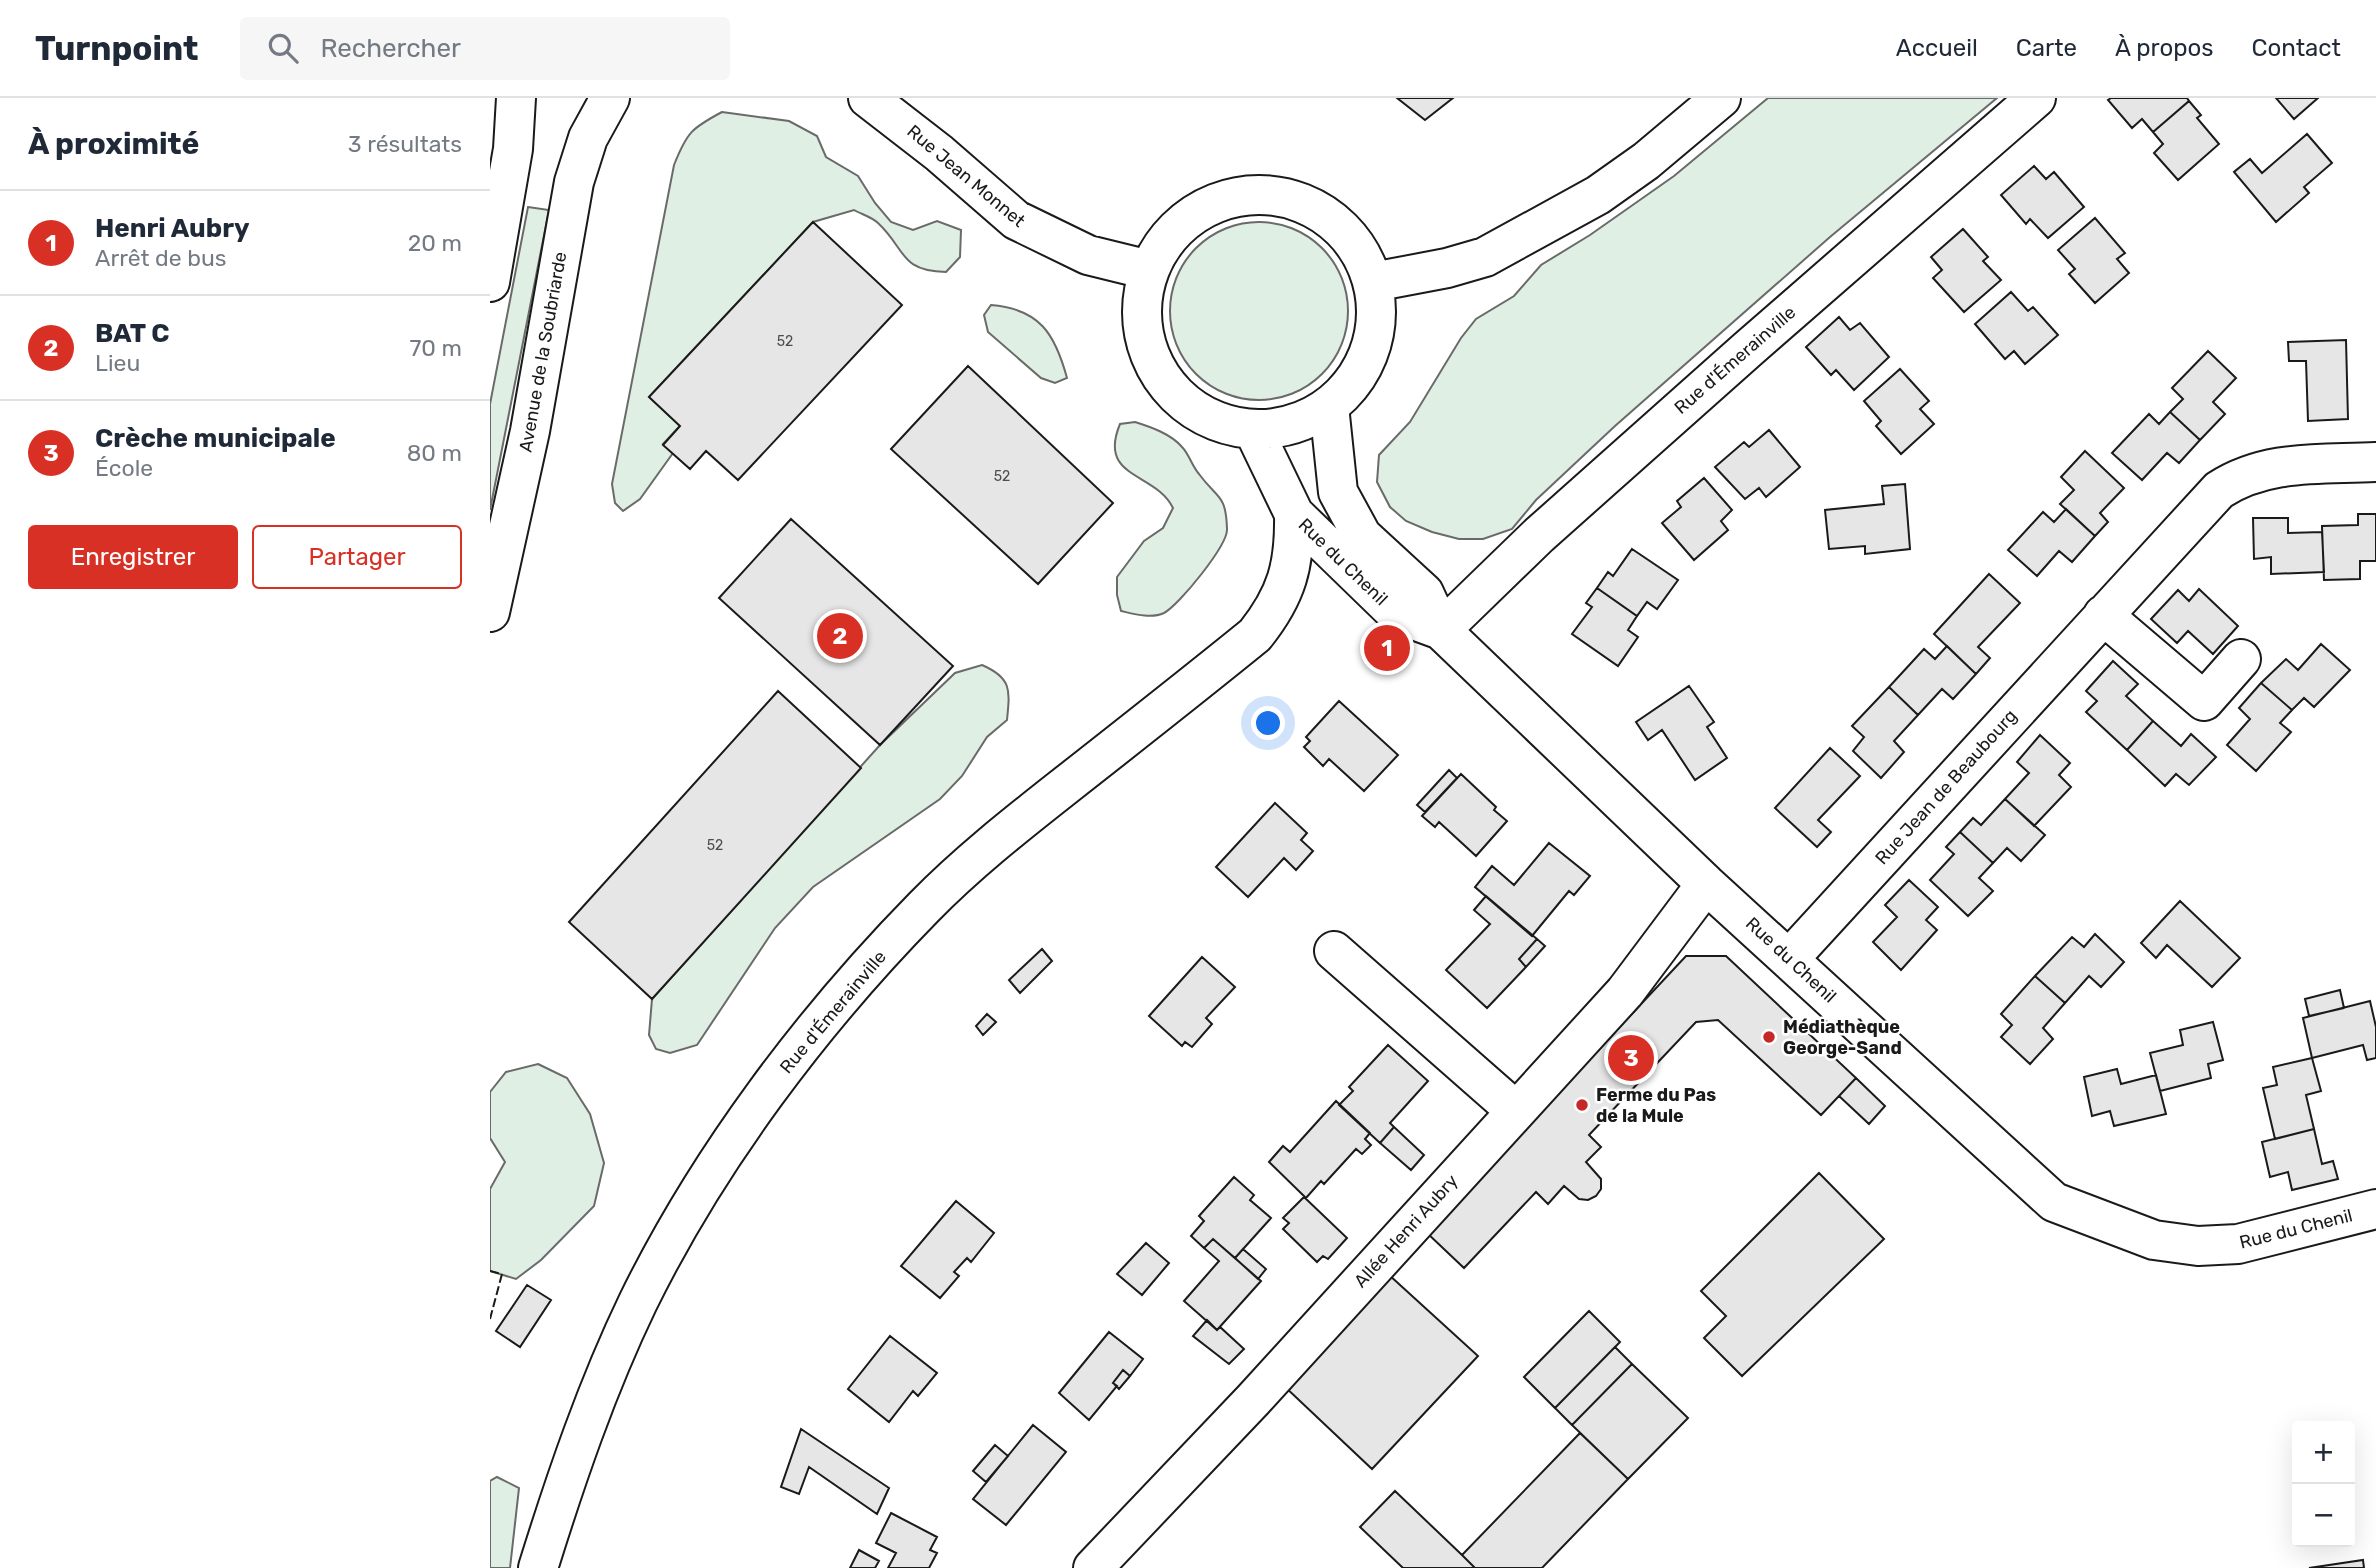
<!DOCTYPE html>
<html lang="fr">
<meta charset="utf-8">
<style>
body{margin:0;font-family:Rubik,sans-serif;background:#f6f6f7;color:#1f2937}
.controls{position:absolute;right:21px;bottom:21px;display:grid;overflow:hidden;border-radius:7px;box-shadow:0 7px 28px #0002}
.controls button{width:63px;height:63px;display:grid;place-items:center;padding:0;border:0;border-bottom:2px solid #e0e1e3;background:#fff;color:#1f2937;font:35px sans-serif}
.you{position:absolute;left:779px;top:626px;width:24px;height:24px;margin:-18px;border:5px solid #fff;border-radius:50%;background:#1a73e8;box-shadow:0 0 0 10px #1a73e833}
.badge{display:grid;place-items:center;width:46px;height:46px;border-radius:50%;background:#d93025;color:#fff;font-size:23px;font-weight:700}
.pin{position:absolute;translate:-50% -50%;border:4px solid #fff;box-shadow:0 2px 7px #0006}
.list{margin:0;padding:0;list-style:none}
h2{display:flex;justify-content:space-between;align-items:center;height:91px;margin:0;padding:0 28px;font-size:30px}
h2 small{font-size:23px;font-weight:400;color:#747a83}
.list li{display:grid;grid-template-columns:46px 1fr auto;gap:21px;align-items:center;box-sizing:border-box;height:105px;padding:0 28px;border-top:2px solid #e0e1e3}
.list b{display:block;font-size:26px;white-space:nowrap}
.list p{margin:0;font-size:23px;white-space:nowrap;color:#747a83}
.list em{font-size:23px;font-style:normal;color:#747a83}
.actions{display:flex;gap:14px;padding:21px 28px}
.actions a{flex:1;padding:16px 0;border:2px solid #d93025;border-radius:7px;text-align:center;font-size:24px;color:#d93025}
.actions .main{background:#d93025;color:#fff}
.icon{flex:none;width:38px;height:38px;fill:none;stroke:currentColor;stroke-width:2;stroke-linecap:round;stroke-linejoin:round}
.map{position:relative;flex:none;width:1886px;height:1470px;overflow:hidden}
header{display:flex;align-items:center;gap:42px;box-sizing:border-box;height:98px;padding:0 35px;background:#fff;border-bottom:2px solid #e0e1e3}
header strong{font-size:33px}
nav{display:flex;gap:38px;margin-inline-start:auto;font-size:24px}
.search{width:490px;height:63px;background:#f6f6f7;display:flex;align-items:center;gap:18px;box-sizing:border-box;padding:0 24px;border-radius:7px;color:#747a83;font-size:26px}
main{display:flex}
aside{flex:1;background:#fff}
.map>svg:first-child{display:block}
</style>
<header>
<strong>Turnpoint</strong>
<div class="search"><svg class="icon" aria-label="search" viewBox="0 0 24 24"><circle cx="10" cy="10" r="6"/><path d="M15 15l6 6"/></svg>Rechercher</div>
<nav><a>Accueil</a><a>Carte</a><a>À propos</a><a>Contact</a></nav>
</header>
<main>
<aside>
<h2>À proximité<small>3 résultats</small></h2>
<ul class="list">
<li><span class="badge">1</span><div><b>Henri Aubry</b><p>Arrêt de bus</p></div><em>20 m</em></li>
<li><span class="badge">2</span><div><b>BAT C</b><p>Lieu</p></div><em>70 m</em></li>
<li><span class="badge">3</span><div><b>Crèche municipale</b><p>École</p></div><em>80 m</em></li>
</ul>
<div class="actions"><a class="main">Enregistrer</a><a>Partager</a></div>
</aside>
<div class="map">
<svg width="1886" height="1470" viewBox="0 0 1886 1470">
<rect width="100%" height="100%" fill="#fff"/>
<path fill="#e0efe3" stroke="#6a6a6a" stroke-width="2" d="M1278,0h229l-167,139 -215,189 -79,74 -24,29 -29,10h-24l-27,-7 -26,-11 -16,-14 -13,-25 2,-27 31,-33 51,-84 15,-19 38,-23 27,-31 49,-30 84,-59z
M232,14l67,9 28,15 9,21 32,19 17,27 16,19 22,8 24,-9 24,9 -1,27 -14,15c-47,-1 -40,-23 -68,-49 -6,-6 -17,-9 -24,-13l-41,12 -164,175 31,29 -17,18 10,9 -33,46 -17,12 -8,-8 -3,-19 62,-319c13,-33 18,-37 48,-53z
M38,109l21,3 -59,300v-106z
M680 213a89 89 0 1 1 178 0a89 89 0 1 1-178 0Z
M501,207c49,4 64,29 76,73l-12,5 -14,-5 -53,-46 -4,-17z
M645,324c16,5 36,12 47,25 7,7 10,19 17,27 18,25 27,19 28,55 1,16 -48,76 -63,84 -13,6 -30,1 -43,-2l-4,-16v-18l27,-36 19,-13 10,-20c-17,-36 -76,-29 -53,-84z
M492,567c30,13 28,25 25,55l-20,17 -25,39 -22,23 -127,88 -38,41 -78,117 -27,8 -14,-4 -7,-14 3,-36 228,-254 75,-72z
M48,966l29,14 23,36 14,49 -10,43 -53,54 -25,19 -26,-8v-82l15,-27 -15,-24v-46l16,-20z
M7,1379l22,11 -9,80h-20v-87z"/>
<path fill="#e6e6e6" stroke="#1a1a1a" stroke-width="2" d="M907,0h56l-28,22z
M1621,0h76l2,3 -36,31 -11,-13 -10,9 -24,-28z
M1786,0h42l-24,21z
M1699,3l12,14 -4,3 22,26 -41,36 -24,-27 9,-9 -10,-12z
M1817,36l25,29 -28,24 5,6 -33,29 -42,-50 16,-13 12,14z
M1544,68l12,13 8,-7 30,35 -36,31 -18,-19 -4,5 -25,-29z
M1605,120l30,35 -8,6 12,14 -34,30 -26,-29 6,-5 -17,-19z
M323,124l89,83 -164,175 -32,-29 -16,18 -27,-24 17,-19 -31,-29z
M1473,131l25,28 -5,4 18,19 -37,32 -31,-34 9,-8 -11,-13z
M1521,194l17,19 5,-4 25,28 -33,29 -11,-13 -9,8 -30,-35z
M1349,219l11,13 10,-7 29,34 -35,33 -18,-20 -5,5 -25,-28z
M1856,242l2,79 -40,2 -2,-60h-17l-1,-19z
M1718,253l28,27 -23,24 12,12 -25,26 -30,-28 13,-13 -11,-11z
M478,268l145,137 -75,81 -147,-135z
M1410,271l29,32 -9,8 14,15 -33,30 -25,-28 5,-5 -17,-20z
M1680,314l30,28 -21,23 -12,-10 -25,27 -30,-27 37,-39 10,10z
M1279,332l31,37 -34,30 -7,-9 -14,11 -30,-32 29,-25 5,5z
M1595,353l39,37 -24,25 8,9 -13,14 -35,-32 14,-14 -13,-13z
M1214,380l28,32 -11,11 7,9 -34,30 -32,-37 19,-16 -4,-6z
M1415,386l5,65 -45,5v-8l-36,3 -4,-39 59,-6 -2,-18z
M1576,411l29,27 -23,26 -13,-11 -22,25 -29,-26 35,-38 11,10z
M1868,416h18v47h-16v18l-36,1 -2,-54 36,-1z
M1763,420h35v15l34,-1 2,40 -53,2v-17l-17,2z
M301,421l162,147 -73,79 -161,-147z
M1142,451l46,31 -21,29 -10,-7 -10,14 -40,-28 11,-16 5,4z
M1499,476l31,29 -42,44 12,11 -14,16 -42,-40z
M1107,490l40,28 -9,14 10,7 -20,29 -46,-32 20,-27 -6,-4z
M1709,491l39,37 -25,28 -25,-23 -11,12 -26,-24 27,-29 11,11z
M1831,546l29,26 -36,37 -10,-9 -12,12 -31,-27 25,-24 12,11z
M1457,548l29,28 -23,25 -11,-10 -24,26 -29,-28 35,-38 11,10z
M1623,563l25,23 -12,12 27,25 -26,29 -41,-38 11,-11 -11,-10z
M1771,585l31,27 -12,13 11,9 -35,39 -29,-26 23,-26 -11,-11z
M1199,588l25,36 -7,5 20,31 -32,22 -33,-50 -14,10 -12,-18z
M1399,589l29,28 -24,26 10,11 -23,26 -28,-27 11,-14 -12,-11z
M288,593l83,77 -209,231 -83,-77z
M849,603l59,54 -34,36 -35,-32 -6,7 -19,-19 6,-6 -4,-4z
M1663,623l28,25 10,-12 25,23 -27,28 -13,-11 -11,12 -38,-36z
M1550,637l30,28 -11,12 12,12 -37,39 -29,-27 24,-26 -12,-11z
M1340,650l30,28 -42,44 13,12 -14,15 -42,-39z
M959,672l8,8 -32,34 -8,-7z
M971,676l35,33 -2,3 13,11 -31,35 -37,-34 -4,5 -13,-11z
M1515,701l40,36 -24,26 -14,-13 -14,15 -33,-31 13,-14 8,7z
M785,705l32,30 -6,7 12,11 -17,19 -12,-12 -36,39 -32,-30z
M1470,734l33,31 -14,15 14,13 -25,25 -38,-36 24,-26 -8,-7z
M1059,745l41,33 -16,19 -5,-4 -37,45 -57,-49 17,-21 22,19z
M1419,782l29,27 -12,13 11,10 -36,40 -28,-28 24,-25 -12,-12z
M996,798l51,43 -18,20 7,8 -39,41 -41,-38 44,-46 -16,-14z
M1690,803l60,57 -28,29 -45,-42 -11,13 -15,-15z
M1605,836l29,28 -23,25 -12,-11 -24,27 -30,-27 37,-39 12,10z
M1047,841l8,7 -19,21 -7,-8z
M552,851l10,12 -32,32 -11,-13z
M1196,858h40l130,122 -35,37 -103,-95 -22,2 -107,113 12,12 -15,15 15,17v10l-5,7 -8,4 -9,-1 -15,-13 -16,18 -12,-12 -72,76 -37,-35z
M712,859l33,30 -29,31 6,6 -20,23 -7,-5 -3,4 -33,-30z
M1545,878l30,27 -22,25 10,11 -23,25 -29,-27 11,-12 -11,-11z
M1850,892l4,18 -35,8 -4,-17z
M1880,903l6,26v31l-9,2 -4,-15 -51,13 -9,-40z
M497,916l9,8 -13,13 -7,-9z
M1723,924l10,38 -15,4 3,14 -51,13 -10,-38 33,-8 -3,-15z
M898,947l40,36 -38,42 4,4 -14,16 -41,-38 14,-14 -4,-4z
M1822,960l9,33 -15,4 8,34 -39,10 -12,-51 14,-3 -4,-18z
M1627,971l4,15 35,-9 10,39 -52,12 -4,-15 -18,5 -8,-39z
M1366,980l29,28 -16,18 -30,-28z
M846,1003l34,32 -5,6 6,6 -9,9 -6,-5 -32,35 -3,-3 -15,17 -37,-36 14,-16 7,6z
M904,1029l30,28 -13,15 -31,-27z
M1824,1031l8,35 11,-3 5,18 -46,11 -4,-18 -18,5 -8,-35z
M1329,1075l65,66 -142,137 -38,-38 22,-22 -25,-25z
M744,1079l20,18 -4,5 21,18 -36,40 -22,-19 -9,9 -13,-12 13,-15 -5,-5z
M814,1099l43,41 -19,21 -5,-3 -6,6 -34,-33 6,-6 -6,-5z
M466,1103l38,32 -23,29 -4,-4 -13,14 5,4 -19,22 -39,-32z
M723,1141l48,42 -44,49 -33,-29 35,-40 -15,-13z
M656,1145l23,20 -27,32 -25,-21z
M753,1151l23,20 -8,10 -23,-21z
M898,1176l90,82 -106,113 -89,-84z
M37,1187l24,15 -31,47 -24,-16z
M1099,1213l31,31 -65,66 -31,-31z
M717,1222l10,10 3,-3 24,22 -15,15 -36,-28z
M619,1234l34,27 -13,17 -7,-6 -10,13 4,3 -28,34 -30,-27z
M400,1238l47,37 -19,23 -5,-5 -24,31 -41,-33z
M1125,1249l17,17 -60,61 -17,-17z
M1142,1266l56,54 -60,61 -56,-54z
M633,1272l7,6 -11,13 -6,-6z
M543,1327l33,27 -60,73 -33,-26z
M311,1331l88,59 -12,26 -68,-47 -10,27 -18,-7z
M1090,1335l48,46 -86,89h-67l-13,-13z
M505,1347l13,11 -22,26 -13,-11z
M905,1393l67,64 13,13h-72l-43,-41z
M401,1415l46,24 -7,13 7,3 -8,15h-41l8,-15 -20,-10z
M369,1452l20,11 -4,7h-25z
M1873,1462l1,8h-55z"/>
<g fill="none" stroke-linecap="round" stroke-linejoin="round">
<g stroke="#1a1a1a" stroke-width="42">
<path id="minor" d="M378,0l71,55 77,67 72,35 61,15
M652 214a117 117 0 1 1 234 0a117 117 0 1 1-234 0Z
M0,184l23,-133 3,-51
M883,184l74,-14 38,-11 113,-62 48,-34 75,-63
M839,308l9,86 24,44 62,57 17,37 265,254 348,318 100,38 44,6 40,-2 138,-35
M763,331l41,85 103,100 44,16
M0,514l40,-181 44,-249 14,-44 22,-40
M1613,517l101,86 37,-42
M951,532l98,-95 209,-186 288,-251
M844,853l182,160
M1299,861l430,-469c48,-31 101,-25 157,-28
M48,1470c28,-90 59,-181 100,-266 70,-143 174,-281 286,-395 42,-43 90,-81 137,-118 65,-51 130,-102 194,-154 32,-40 40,-70 39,-121
M603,1470l160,-168 372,-408 81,-108"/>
</g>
<use href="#minor" stroke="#fff" stroke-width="38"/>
<path stroke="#1a1a1a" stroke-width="2" stroke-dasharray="9 3.5" stroke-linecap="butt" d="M0,1173l12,3 -12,45"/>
</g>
<g fill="#c62828" stroke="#fff" stroke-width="2.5">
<circle cx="1279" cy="939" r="7"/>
<circle cx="1092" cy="1007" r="7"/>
</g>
<g text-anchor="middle" stroke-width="5" stroke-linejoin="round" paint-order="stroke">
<g font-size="14" fill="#4d4d4d">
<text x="295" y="248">52</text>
<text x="512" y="383">52</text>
<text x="225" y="752">52</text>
</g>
<g font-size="18" fill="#1a1a1a" stroke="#fff">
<text transform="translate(476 78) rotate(40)" y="6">Rue Jean Monnet</text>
<text transform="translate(53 254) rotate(-80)" y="6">Avenue de la Soubriarde</text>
<text transform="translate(1245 262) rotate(-41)" y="6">Rue d'Émerainville</text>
<text transform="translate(853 464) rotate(44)" y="6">Rue du Chenil</text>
<text transform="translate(1456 689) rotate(-48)" y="6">Rue Jean de Beaubourg</text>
<text transform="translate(1301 862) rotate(43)" y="6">Rue du Chenil</text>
<text transform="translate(343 914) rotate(-50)" y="6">Rue d'Émerainville</text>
<text transform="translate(1806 1131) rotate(-14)" y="6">Rue du Chenil</text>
<text transform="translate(916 1133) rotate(-48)" y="6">Allée Henri Aubry</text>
</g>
<g font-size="18" font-weight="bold" fill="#1a1a1a" stroke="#fff" text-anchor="start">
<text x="1293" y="935">Médiathèque<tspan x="1293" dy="21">George-Sand</tspan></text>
<text x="1106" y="1003">Ferme du Pas<tspan x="1106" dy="21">de la Mule</tspan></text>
</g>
</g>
</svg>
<div class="controls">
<button>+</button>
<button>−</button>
</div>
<div class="you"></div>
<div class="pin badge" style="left:897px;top:550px">1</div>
<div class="pin badge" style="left:350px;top:538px">2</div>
<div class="pin badge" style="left:1141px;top:960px">3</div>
</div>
</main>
